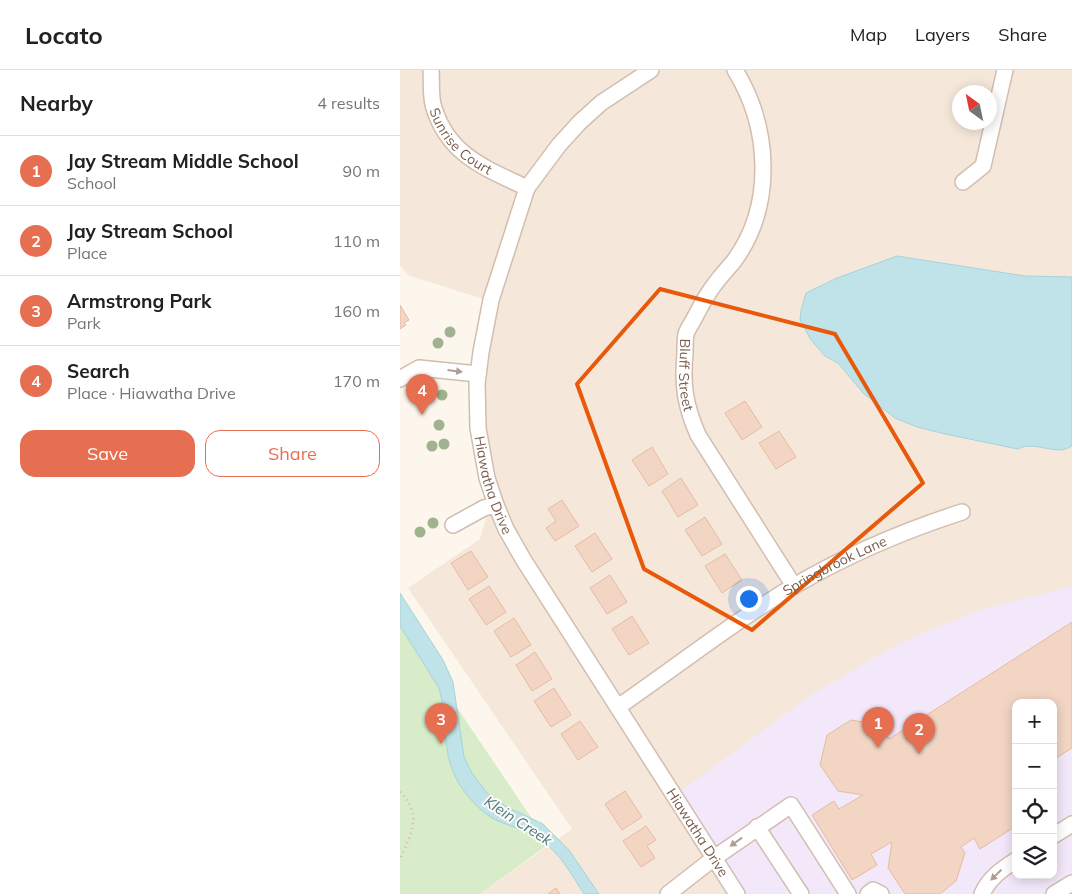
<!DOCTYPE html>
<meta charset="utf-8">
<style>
body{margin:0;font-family:Mulish,sans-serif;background:#f6f6f6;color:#202124}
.controls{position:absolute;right:15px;bottom:15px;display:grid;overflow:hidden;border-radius:10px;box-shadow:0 2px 12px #0003}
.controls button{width:45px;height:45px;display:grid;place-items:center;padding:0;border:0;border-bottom:1px solid #e0e0e0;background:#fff;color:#202124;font:25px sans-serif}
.compass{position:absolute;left:552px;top:15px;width:45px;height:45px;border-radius:50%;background:#fff;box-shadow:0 2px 12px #0003;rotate:327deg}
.you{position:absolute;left:348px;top:528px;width:18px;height:18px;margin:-12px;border:4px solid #fff;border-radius:50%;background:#1a73e8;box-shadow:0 0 0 8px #1a73e833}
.badge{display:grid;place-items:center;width:32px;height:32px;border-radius:50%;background:#e76f51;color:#fff;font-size:16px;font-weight:700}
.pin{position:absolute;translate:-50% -41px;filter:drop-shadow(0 1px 2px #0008)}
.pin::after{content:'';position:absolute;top:26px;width:18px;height:15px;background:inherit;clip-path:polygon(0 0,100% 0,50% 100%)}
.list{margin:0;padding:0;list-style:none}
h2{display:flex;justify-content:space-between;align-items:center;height:65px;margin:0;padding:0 20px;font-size:21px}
h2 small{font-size:16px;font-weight:400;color:#757577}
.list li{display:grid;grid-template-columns:32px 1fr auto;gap:15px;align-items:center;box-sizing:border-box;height:70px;padding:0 20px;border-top:1px solid #e0e0e0}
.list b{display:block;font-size:19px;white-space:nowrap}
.list p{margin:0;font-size:16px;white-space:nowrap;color:#757577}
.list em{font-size:16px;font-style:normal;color:#757577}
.actions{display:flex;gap:10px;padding:15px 20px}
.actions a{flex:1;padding:11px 0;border:1px solid #e76f51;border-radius:15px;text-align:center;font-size:18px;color:#e76f51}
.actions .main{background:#e76f51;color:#fff}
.icon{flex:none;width:28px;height:28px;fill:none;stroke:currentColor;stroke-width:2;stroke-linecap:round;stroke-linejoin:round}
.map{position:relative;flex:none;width:672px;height:824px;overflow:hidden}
header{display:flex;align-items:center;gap:30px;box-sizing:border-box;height:70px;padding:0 25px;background:#fff;border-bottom:1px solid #e0e0e0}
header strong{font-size:24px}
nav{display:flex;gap:28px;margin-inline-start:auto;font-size:18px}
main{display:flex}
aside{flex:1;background:#fff}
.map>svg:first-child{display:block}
</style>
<header>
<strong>Locato</strong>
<nav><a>Map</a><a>Layers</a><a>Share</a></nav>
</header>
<main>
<aside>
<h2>Nearby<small>4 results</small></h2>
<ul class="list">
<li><span class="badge">1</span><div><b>Jay Stream Middle School</b><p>School</p></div><em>90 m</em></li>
<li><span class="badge">2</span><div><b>Jay Stream School</b><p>Place</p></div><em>110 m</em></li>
<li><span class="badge">3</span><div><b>Armstrong Park</b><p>Park</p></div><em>160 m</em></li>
<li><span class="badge">4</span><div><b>Search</b><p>Place · Hiawatha Drive</p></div><em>170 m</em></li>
</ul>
<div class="actions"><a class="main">Save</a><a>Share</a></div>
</aside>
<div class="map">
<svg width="672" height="824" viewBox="0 0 672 824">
<rect width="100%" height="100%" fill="#fdf6ec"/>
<path fill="#f5e8da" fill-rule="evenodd" d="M0,0h672v824h-592l92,-65 -164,-241 72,-49 15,-53 -10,-63 -2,-50 13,-70 -86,-27 -10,-10zM560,22h30v30h-30zM616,633h37v172h-37z"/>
<path fill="#f3e8fa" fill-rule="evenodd" d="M672,516v308h-329l-65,-101 132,-97 67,-40 39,-20 64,-26zM616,633h37v172h-37z"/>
<path fill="#d8ecc9" d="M0,553l149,221 -69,50h-80z"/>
<path fill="#bfe3e8" stroke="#a5d3da" d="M497,186l128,20 47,1v169c-4,2 -8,4 -12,4 -13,0 -31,-8 -42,-1l-73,-15 -28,-7 -22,-9 -31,-24 -26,-31 -13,-7 -14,-16 -11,-20 1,-10 5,-17 31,-15z
M0,523l43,67 10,22 11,75 8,16 15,20 18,13 38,18 26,26 30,44h-15c-12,-19 -24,-41 -43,-54 -14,-10 -30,-13 -45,-20 -16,-8 -32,-26 -40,-42 -15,-30 -8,-59 -17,-90l-39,-62z"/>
<path fill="#f3d5c3" stroke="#e6bba3" d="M0,235l9,15 -5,3 2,2 -6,4z
M345,331l17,26 -20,13 -17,-27z
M379,361l17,26 -20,12 -17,-26z
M252,377l16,27 -19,12 -17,-26z
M281,408l17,27 -20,12 -16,-26z
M162,430l17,26 -24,15 -9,-13 10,-7 -8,-12z
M305,447l17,27 -20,12 -17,-26z
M195,463l17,26 -20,13 -17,-26z
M71,481l17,26 -20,13 -17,-27z
M325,484l17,26 -20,13 -17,-27z
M210,505l17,27 -20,12 -17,-26z
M89,516l17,26 -20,13 -17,-26z
M232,546l17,27 -20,12 -17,-26z
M114,548l17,27 -20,12 -17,-26z
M672,552v126l-19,12v-57h-37v123l-36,23 -6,-11 -13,9 4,6 -9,28 -16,13h-35l-17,-26 4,-26 -21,12 6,11 -25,15 -40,-65 22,-14 5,8 24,-14 -25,-4 -18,-26 7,-30 24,-15 29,5 9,14z
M135,582l17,27 -20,12 -16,-26z
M154,618l17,27 -20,12 -17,-26z
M180,651l18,26 -20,13 -17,-26z
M225,721l17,26 -20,13 -17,-26z
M246,756l10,14 -9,6 8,12 -14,9 -18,-26z
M156,818l4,6h-12z"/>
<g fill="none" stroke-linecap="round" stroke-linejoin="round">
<g stroke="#d1beb0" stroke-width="18">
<g id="minor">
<path id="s1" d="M31,0c1,12 -1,27 3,38 15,48 52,60 93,80"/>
<path id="s2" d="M251,0l-50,33 -21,19 -21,23 -32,43 -36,112 -10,52 -4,32 1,44 9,50 9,27 10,24 17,30 214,335"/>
<path id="s3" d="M335,0c35,57 40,135 -1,191 -9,11 -19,21 -26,33 -5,7 -9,16 -13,23 -3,6 -7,11 -9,17 -1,6 -1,13 -1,19 -3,32 0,52 13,82l96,151"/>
<path d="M563,112l20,-16 22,-96"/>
<path d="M0,309l19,-11 59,6"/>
<path d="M53,455l31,-17 12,-3"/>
<path id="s4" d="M218,637c58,-40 115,-85 176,-121 53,-31 109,-55 168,-74"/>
<path d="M357,757l44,67"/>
<path d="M653,766l19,-12"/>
<path d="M268,824l46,-36 77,-53 57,89"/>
<path d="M468,824l5,-4 8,4"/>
<path d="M582,824c7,-16 20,-25 34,-34"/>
<path d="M654,824l18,-11"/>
</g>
</g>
<path stroke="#d9b8a5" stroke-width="2.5" stroke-dasharray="1 4" stroke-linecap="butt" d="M0,722c23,22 11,43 0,67"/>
<use href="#minor" stroke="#fff" stroke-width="15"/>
</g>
<g fill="#a0b28e">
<circle cx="50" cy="262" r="5.5"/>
<circle cx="38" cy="273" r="5.5"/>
<circle cx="42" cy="325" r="5.5"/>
<circle cx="21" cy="329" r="5.5"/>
<circle cx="39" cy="355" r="5.5"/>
<circle cx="44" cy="374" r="5.5"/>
<circle cx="32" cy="376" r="5.5"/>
<circle cx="33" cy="453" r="5.5"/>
<circle cx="20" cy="462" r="5.5"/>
</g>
<defs><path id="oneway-solid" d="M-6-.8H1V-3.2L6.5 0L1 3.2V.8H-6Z" transform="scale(1.25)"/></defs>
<g fill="#af9d94">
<use href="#oneway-solid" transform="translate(55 301) rotate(7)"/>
<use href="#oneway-solid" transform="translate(336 772) rotate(144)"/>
<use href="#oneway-solid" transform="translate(596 805) rotate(136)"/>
</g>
<path fill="none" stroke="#e8590c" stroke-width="4" stroke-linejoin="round" d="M260,219l175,45 88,149 -171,147 -108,-61 -67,-185z"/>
<g text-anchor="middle" stroke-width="4" stroke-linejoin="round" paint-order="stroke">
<g font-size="14" fill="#7a5c4d" stroke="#fffaf3">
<text dy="5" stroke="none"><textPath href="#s1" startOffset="82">Sunrise Court</textPath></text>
<text dy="5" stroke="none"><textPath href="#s3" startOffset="331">Bluff Street</textPath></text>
<text dy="5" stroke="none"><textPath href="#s2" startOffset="479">Hiawatha Drive</textPath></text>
<text dy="5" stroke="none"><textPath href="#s4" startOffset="259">Springbrook Lane</textPath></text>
<text dy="5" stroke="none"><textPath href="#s2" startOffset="884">Hiawatha Drive</textPath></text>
</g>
<g font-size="15" font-style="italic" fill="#437c86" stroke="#fffaf3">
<text transform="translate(118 751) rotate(33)" y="5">Klein Creek</text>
</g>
</g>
</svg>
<div class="controls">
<button>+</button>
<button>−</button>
<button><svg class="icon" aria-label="locate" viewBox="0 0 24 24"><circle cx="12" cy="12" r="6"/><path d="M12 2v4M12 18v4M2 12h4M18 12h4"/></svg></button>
<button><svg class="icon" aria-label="layers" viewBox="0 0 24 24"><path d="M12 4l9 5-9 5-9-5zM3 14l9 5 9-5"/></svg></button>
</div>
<svg class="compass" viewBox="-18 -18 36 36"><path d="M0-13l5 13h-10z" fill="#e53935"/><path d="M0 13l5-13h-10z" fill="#757577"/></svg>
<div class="you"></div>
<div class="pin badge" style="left:478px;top:678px">1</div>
<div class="pin badge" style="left:519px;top:684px">2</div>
<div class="pin badge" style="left:41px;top:674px">3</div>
<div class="pin badge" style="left:22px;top:345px">4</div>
</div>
</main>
